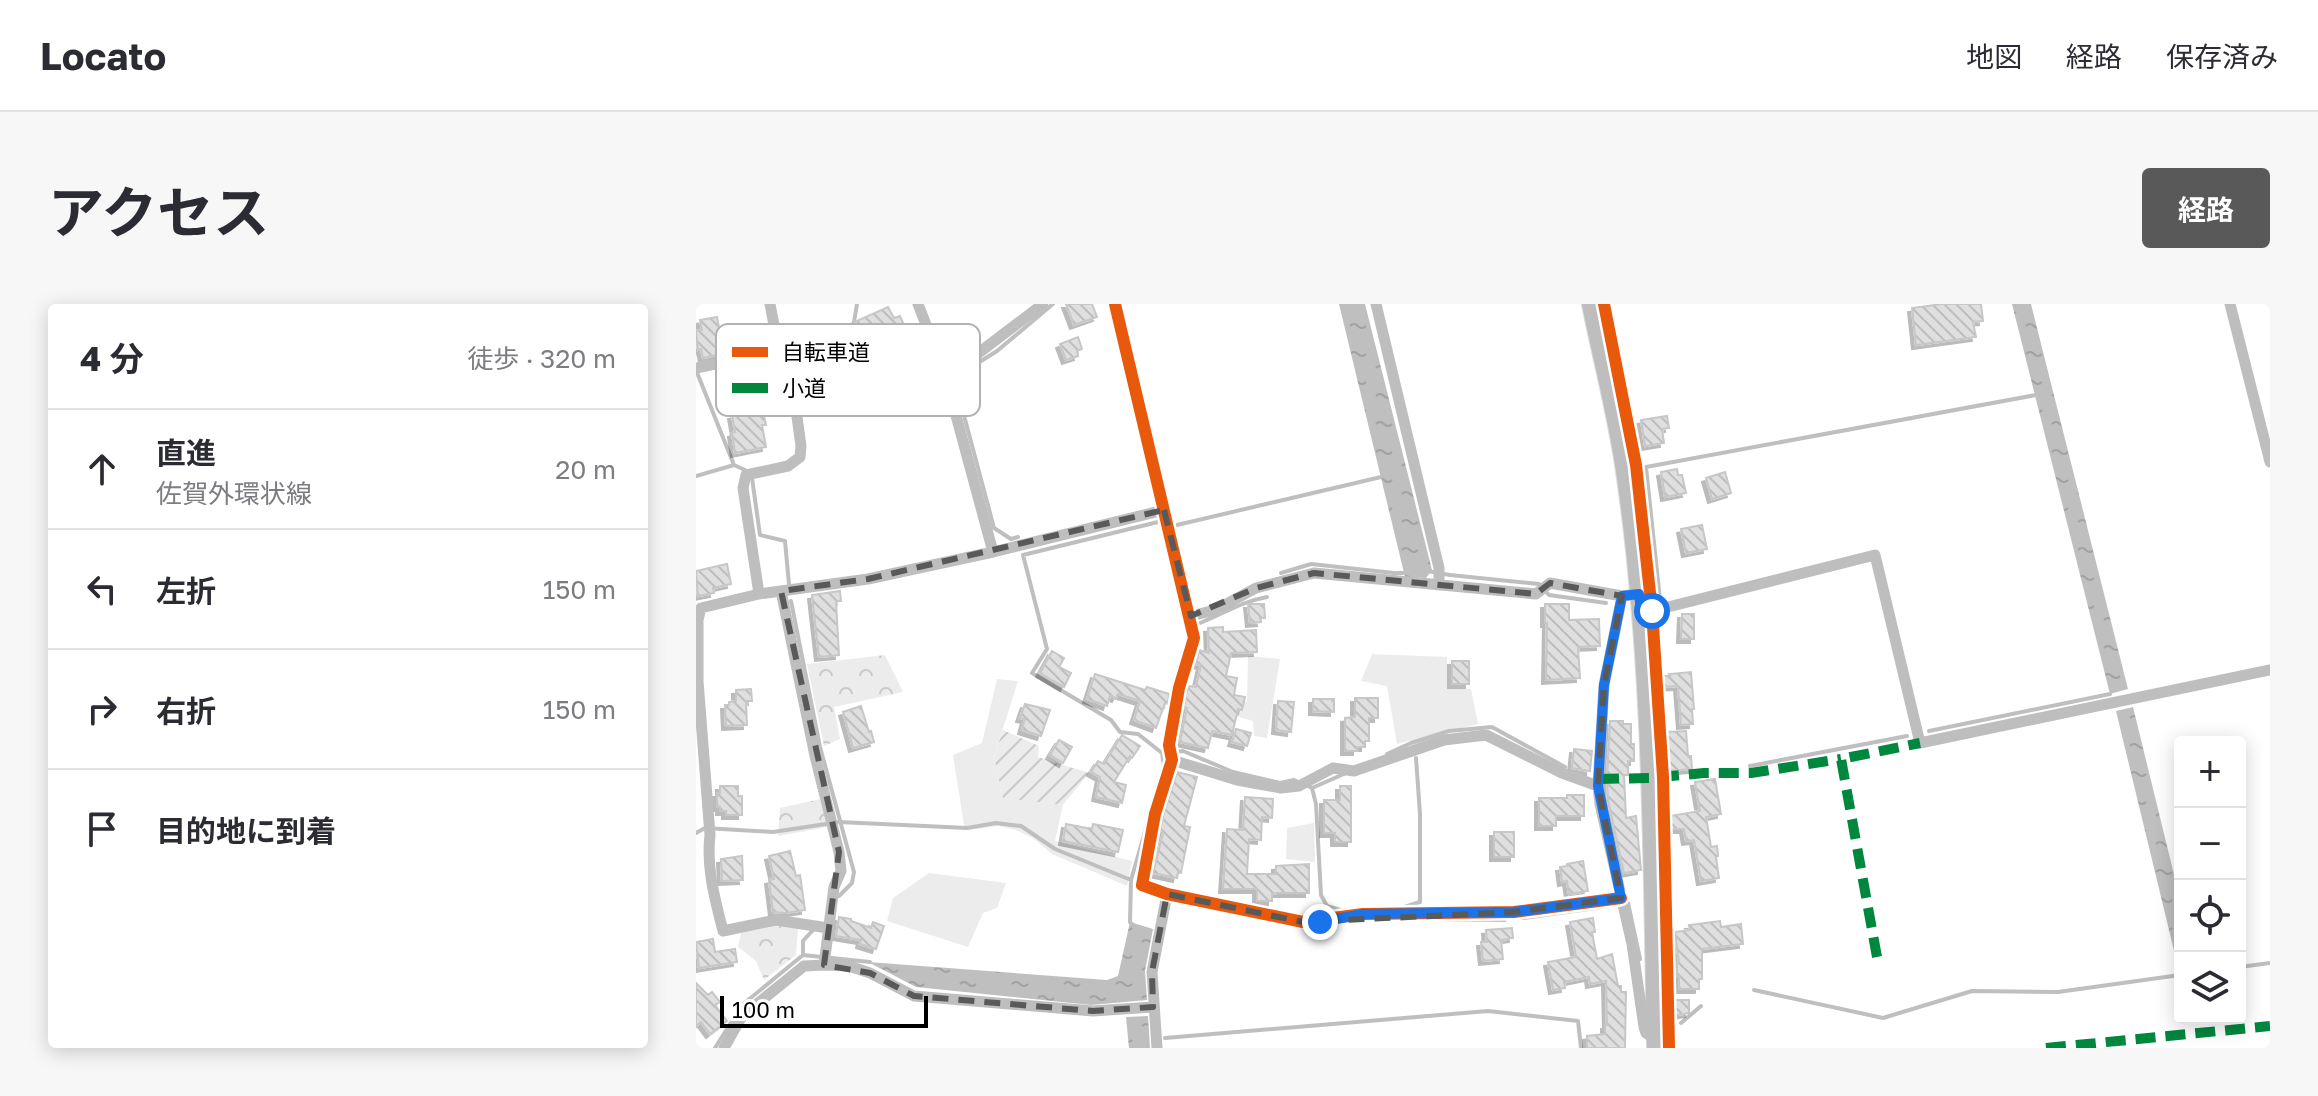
<!DOCTYPE html>
<html lang="ja">
<meta charset="utf-8">
<style>
body{margin:0;font-family:"Golos Text","Noto Sans JP",sans-serif;background:#f7f7f7;color:#2b2b33}
.controls{position:absolute;right:24px;bottom:24px;display:grid;overflow:hidden;border-radius:8px;box-shadow:0 4px 20px #0003}
.controls button{width:72px;height:72px;display:grid;place-items:center;padding:0;border:0;border-bottom:2px solid #e1e1e2;background:#fff;color:#2b2b33;font:40px sans-serif}
.scale{position:absolute;left:24px;bottom:20px;width:208px;box-sizing:border-box;padding-left:8px;border:4px solid #000;border-top:0;font-size:22px;line-height:28px;white-space:nowrap;color:#000;-webkit-text-stroke:6px #fff;paint-order:stroke}
.stop{position:absolute;width:24px;height:24px;margin:-18px;border:6px solid #1a73e8;border-radius:50%;background:#fff}
.stop.end{background:#1a73e8;border-color:#fff;box-shadow:0 2px 8px #0008}
.list{margin:0;padding:0;list-style:none}
h2{display:flex;justify-content:space-between;align-items:center;height:104px;margin:0;padding:0 32px;font-size:34px}
h2 small{font-size:26px;font-weight:400;color:#7c7c81}
.list li{display:grid;grid-template-columns:52px 1fr auto;gap:24px;align-items:center;box-sizing:border-box;height:120px;padding:0 32px;border-top:2px solid #e1e1e2}
.list b{display:block;font-size:30px;white-space:nowrap}
.list p{margin:0;font-size:26px;white-space:nowrap;color:#7c7c81}
.list em{font-size:26px;font-style:normal;color:#7c7c81}
.icon{flex:none;width:44px;height:44px;fill:none;stroke:currentColor;stroke-width:2;stroke-linecap:round;stroke-linejoin:round}
.map{position:relative;flex:none;width:1574px;height:744px;overflow:hidden;border-radius:8px}
header{display:flex;align-items:center;gap:48px;box-sizing:border-box;height:112px;padding:0 40px;background:#fff;border-bottom:2px solid #e1e1e2}
header strong{font-size:38px}
nav{display:flex;gap:44px;margin-inline-start:auto;font-size:28px}
.intro{display:flex;align-items:center;justify-content:space-between;box-sizing:border-box;height:192px;padding:0 48px}
h1{margin:0;font-size:56px}
.button{padding:20px 36px;border-radius:8px;background:#595959;color:#fff;font-size:28px;font-weight:700}
main{display:flex;gap:48px;padding:0 48px}
aside{flex:1;background:#fff;border-radius:8px;box-shadow:0 4px 20px #0003}
.map>svg:first-child{display:block}
</style>
<header>
<strong>Locato</strong>
<nav><a>地図</a><a>経路</a><a>保存済み</a></nav>
</header>
<div class="intro"><h1>アクセス</h1><a class="button">経路</a></div>
<main>
<aside>
<h2>4 分<small>徒歩 · 320 m</small></h2>
<ul class="list">
<li><svg class="icon" aria-label="ahead" viewBox="0 0 24 24"><path d="M12 20V5M6 11l6-6 6 6"/></svg><div><b>直進</b><p>佐賀外環状線</p></div><em>20 m</em></li>
<li><svg class="icon" aria-label="left" viewBox="0 0 24 24"><path d="M17 20v-9H6M10 6l-5 5 5 5"/></svg><div><b>左折</b></div><em>150 m</em></li>
<li><svg class="icon" aria-label="right" viewBox="0 0 24 24"><path d="M7 20v-9h11M14 6l5 5-5 5"/></svg><div><b>右折</b></div><em>150 m</em></li>
<li><svg class="icon" aria-label="arrive" viewBox="0 0 24 24"><path d="M6 21V4h12l-3 4 3 4H6"/></svg><div><b>目的地に到着</b></div></li>
</ul>
</aside>
<div class="map">
<svg width="1574" height="744" viewBox="0 0 1574 744">
<defs>
<pattern id="forest-crowns" width="20" height="18" patternUnits="userSpaceOnUse" patternTransform="scale(2)"><rect width="20" height="18" fill="#ececec"/><path d="M2 6a3 3 0 1 1 6 0M12 15a3 3 0 1 1 6 0" fill="none" stroke="#c9c9c9"/></pattern>
<pattern id="garden-furrows" width="10" height="10" patternUnits="userSpaceOnUse" patternTransform="scale(2)"><rect width="10" height="10" fill="#ececec"/><path d="M-1 1l2-2M0 10L10 0M9 11l2-2" fill="none" stroke="#c9c9c9"/></pattern>
<pattern id="water-ripples" width="26" height="14" patternUnits="userSpaceOnUse" patternTransform="scale(2)"><rect width="26" height="14" fill="#bfbfbf"/><path d="M2 4q2-2 4 0t4 0M15 11q2-2 4 0t4 0" fill="none" stroke="#a2a2a2"/></pattern>
<pattern id="building-back-hatch" width="6" height="6" patternUnits="userSpaceOnUse" patternTransform="scale(2)"><rect width="6" height="6" fill="#dfdfdf"/><path d="M-1 5l2 2M0 0l6 6M5-1l2 2" fill="none" stroke="#bebebe"/></pattern>
<filter id="shadow"><feDropShadow dx="-4" dy="4" stdDeviation="0" flood-color="#0004"/></filter>
</defs>
<rect width="100%" height="100%" fill="#fff"/>
<path fill="#ececec" d="M676,350l75,3v32h24l7,35 -81,20 -10,-58 -26,-5z
M552,352l32,3 -13,79 -13,-2 -1,-15 -39,-11 4,-13 29,5z
M301,375l21,2 -24,76 9,40 60,8 -8,36 77,20 -5,25 -75,-32 -19,-16 -17,-8 -18,-4 -30,4 -4,-5 -11,-70 29,-12z
M618,519l1,39 -29,-3 1,-31z
M233,569l77,10 -9,25 -14,5 -15,34 -81,-26 6,-23z"/>
<path fill="url(#forest-crowns)" d="M189,351l18,37 -69,15 6,32 -16,7 -17,-82z
M124,495l8,28 -50,9 2,-28z
M81,620l21,5 -2,26 -32,25 -8,-19 -18,-14 4,-17z"/>
<path fill="url(#garden-furrows)" d="M307,426l36,16 -1,11 51,16 -26,32 -60,-7 -9,-41z"/>
<path fill="url(#water-ripples)" d="M643,0h26l67,266 -6,8 -21,-1z
M1316,0h19l97,385 -18,5z
M1437,403l47,192v63l-3,1 -61,-252z
M434,618l23,7 -8,42 2,29 -56,5 -175,-18 -48,-25 239,18 11,-4z
M452,712l2,32h-21l-3,-31z"/>
<g fill="none" stroke-linecap="round" stroke-linejoin="round">
<path stroke="#bfbfbf" stroke-width="4" d="M160,21l-2,-3 3,-18
M174,50l6,13 20,12 26,-6
M0,66l38,95 11,5
M0,172l38,-11
M56,174l8,57 25,6 4,43
M462,218l-135,33 24,94 -15,24 79,47 9,12 18,2 24,19 21,-2 50,21 47,11 14,-3 4,2
M481,221l204,-48
M322,233l-7,2 -17,-11 -40,-150 43,-27 56,-47
M731,267l23,4 89,9 10,11 57,8
M585,269l30,-9 83,9h13
M964,296l-14,-133 390,-72
M95,297l29,146 34,125 -2,11 -13,13
M504,319c25,-10 40,-21 67,-26
M1233,427l181,-37
M691,450l24,-11 38,-12 43,-4 73,40
M1054,462l157,-30
M465,475l3,-12 -2,-14
M610,481l6,3 34,-15
M616,484l4,16 5,91 6,11 17,5
M0,529l9,-5 68,4 66,-10 128,6 29,-5 25,3 34,23 76,31
M932,599l12,56
M705,604l19,-6v-88l-4,-56
M827,614l87,-12
M729,615l80,1
M437,621l-3,-3 1,-42 18,-62
M107,651v-14l10,-11
M1544,663l30,-4
M1058,686l129,28 89,-27 86,1 122,-17
M985,719l20,-17
M469,734l323,-27 90,10 3,27
M19,744l27,-43 61,-50 67,7"/>
</g>
<path fill="url(#building-back-hatch)" stroke="#c7c7c7" stroke-width="2" filter="url(#shadow)" d="M370,0h26l5,13 -23,8z
M1246,0h39l2,17 -10,1 3,15 -60,8 -4,-37z
M192,3l6,11 6,-2 4,9 -6,3 9,19 16,-7 9,24 -19,8 -5,-13 -20,10 -2,-5 -4,2 -4,-8 -39,10 -11,-31 14,-6 -1,-3z
M21,13l5,26h-4l3,11 -18,4 -2,-9 -3,1 -2,-19 6,-1 -2,-10z
M382,33l4,12 -5,2 1,5 -12,4 -6,-16z
M76,57l2,11 -9,2 6,30 -9,2 4,19h-4l4,22 -31,6 -3,-20 3,-1 -3,-17 17,-3 -10,-44z
M971,112l2,12 -7,1 2,14 -19,3 -4,-26z
M981,165l1,6h4l4,18 -21,4 -4,-25z
M1029,168l6,21 -19,6 -6,-21z
M1006,221l5,24 -21,4 -5,-24z
M31,260l4,20 -18,4 1,5 -16,3 -2,-25z
M144,287l1,10h-5l3,54 -20,2 -7,-62z
M552,300h16l1,14h-5l1,4 -11,1z
M849,300h24v16l30,-1 1,27 -22,1 2,31 -34,2 1,-57h-2z
M986,310h12v25h-13z
M527,323v5l33,-2 1,22 -26,1 -5,23 11,2 -3,17 11,2 -3,13 -4,-1 -6,26 -20,-4 -4,17 -28,-6 7,-34 -3,-1 3,-17 2,-4 7,1 5,-22 -5,-1 3,-14 10,3 -1,-25z
M356,347l12,7 -5,9 12,6 -7,14 -24,-14z
M756,357h17v23h-17z
M995,368l3,37h-2l1,15 -12,1 -3,-39 -16,1v-11h8l-1,-2z
M399,370l50,16 2,-3 22,7 -1,10 -3,-1 -9,25 -22,-8 6,-19 -22,-7 -2,4 -6,-2 -3,10 -20,-7z
M55,385l1,12h-6l1,24 -21,1 -1,-21h4v-3l7,-1v-11z
M659,394h23v20h-9v23h-4v6h-8v4h-12v-33l10,-1z
M617,395h21v13l-21,-1z
M582,397l16,1 -3,30 -15,-2z
M329,400l25,6 -9,26 -19,-6 3,-11 -5,-1z
M165,402l8,26 2,-1 3,11 -21,6 -10,-36z
M914,417h13v3h8v20h3v17h-6v14h-4l2,43 10,-2 5,54 -17,3 -16,-73 -1,-22z
M540,425l15,4 -4,13 -15,-4z
M990,427l2,25h3l1,13 -23,2 -3,-39z
M426,431l18,11 -8,12 -2,-2 -16,26 12,3 -4,18 -26,-6 4,-20 -9,-5 7,-11 6,3z
M363,436l13,7 -9,16 -13,-8z
M878,445l18,2 -2,20 -18,-3z
M481,468l20,5 -13,49 6,1 -9,46 -3,-1 -1,6 -24,-5 10,-40h-3l3,-17z
M1019,475l6,35 -15,3 5,30 6,-1 1,10 -2,1 3,21 -18,3 -7,-41 -8,1 -2,-12h-14v-13l30,-5 -5,-29z
M24,482h18v10h4v19h-16v-4h-6v-4h-3v-14h3z
M644,482h11v56h-16v-9h-11v-33h16z
M871,491h17v21h-28v10h-17v-28h28z
M549,493l28,2 -1,19 -10,-1 -1,23 -12,-1 -2,35h29v-8l33,-2v29h-32l-5,1v7h-15v-12h-34l4,-60 16,1z
M370,520l26,5 1,-5 30,6 -5,22 -55,-11z
M798,528h20v25h-20z
M94,547l6,25 4,-1 5,35 -20,3 -12,-1 -4,-32 5,-1 -5,-23z
M46,552l1,24 -21,1 -1,-22z
M887,557l5,30 -19,3 -2,-13 -5,1 -2,-15 7,-1v-2z
M143,613l12,2v2l20,7 2,-6 11,4 -8,23 -16,-5 1,-4 -25,-4z
M897,614l2,14h-3l5,27 15,-5 6,32h3v6h5l-1,56h-38v-12l18,-2v-9h2l-1,-44 -16,3 -1,-7 -25,5 1,6 -12,2 -5,-28 28,-5 -6,-35z
M1024,617l1,6 20,-3 2,20 -41,5v30h-3v10h-20v-13h-2v-14h2l-4,-30 15,-2 -1,-5z
M816,624l1,10 -12,2 2,19 -20,2 -2,-19h6l-1,-12z
M17,635l2,13 20,-3 2,13 -38,6 -3,-26z
M0,679l12,12 4,-3 8,10 -5,3 12,16 -17,13 -9,-12 -5,4z
M976,696h17v13l-17,3z"/>
<g fill="none" stroke-linecap="round" stroke-linejoin="round">
<g stroke="#dbdbdb" stroke-width="20">
<path id="primary" d="M895,0c11,55 26,111 34,167 28,191 27,385 31,577"/>
</g>
<path stroke="#bebebe" stroke-width="11" d="M222,0l26,67 49,181
M419,0l79,334 -15,50 -10,57 3,15 -17,54 -13,71 25,9 136,28 60,-8 151,-2 107,-14
M680,0l63,264v17
M1534,0l40,158
M0,64l82,-17
M97,84l72,-18 25,18 54,-17 28,-13 71,-54
M85,287l34,165 24,96 2,19 -7,16 -10,78
M63,290l-16,-106 3,-13 42,-9 12,-9 1,-11 -8,-58 -9,-11 -14,-73
M926,292l-18,89 -6,101 2,18 32,140 12,83 2,6 10,6
M945,307h11l223,-56 45,188 350,-73
M495,312l24,-6 41,-22 58,-15 222,21 14,-11 72,13 17,-2
M476,456l65,20 44,8 18,-2 34,-18 21,3 90,-31 42,-5 76,38 36,13
M132,624l-52,-8 -53,11c-8,-32 -17,-63 -13,-96l-12,-154v-61l3,-12 58,-14 109,-15 125,-27 171,-42
M28,744l18,-32 62,-50 20,-1 25,1 21,7 44,23 179,15 60,-4
M461,744l-5,-76 15,-78"/>
<use href="#primary" stroke="#bebebe" stroke-width="18"/>
<path stroke="#00873e" stroke-width="10" stroke-dasharray="20 10" stroke-linecap="butt" d="M903,475l51,-1 54,-5h47l90,-14
M1181,653l-36,-198 79,-16
M1350,744l224,-22"/>
<g stroke="#fff" stroke-width="17">
<path id="cycleway" d="M419,0l79,334 -15,50 -10,57 3,15 -17,54 -13,71 25,9 136,28 60,-8 151,-2 107,-14
M908,0l32,161 16,146 11,166 6,271"/>
</g>
<use href="#cycleway" stroke="#e8590c" stroke-width="12"/>
</g>
<g fill="none" stroke-linecap="round" stroke-linejoin="round">
<path stroke="#1a73e8" stroke-width="10" d="M624,618l43,-8 151,-2 107,-14 -23,-112 6,-101 18,-89 17,-2 2,17h11"/>
</g>
<path fill="none" stroke="#595959" stroke-width="6" stroke-dasharray="16 10" stroke-linejoin="round" d="M468,206l27,106 65,-28 58,-15 222,21 14,-11 72,13 -18,89 -6,101 23,112 -107,14 -211,10 -136,-28 -15,78 1,35 -60,4 -179,-15 -44,-23 -46,-8 15,-113 -58,-261 87,-12z"/>
<rect x="20" y="20" width="264" height="92" rx="12" fill="#fff" stroke="#b2b2b2" stroke-width="2"/>
<rect x="36" y="43" width="36" height="10" fill="#e8590c"/>
<rect x="36" y="79" width="36" height="10" fill="#00873e"/>
<g font-size="22" fill="#000">
<text x="86" y="56">自転車道</text>
<text x="86" y="92">小道</text>
</g>
</svg>
<div class="controls">
<button>+</button>
<button>−</button>
<button><svg class="icon" aria-label="locate" viewBox="0 0 24 24"><circle cx="12" cy="12" r="6"/><path d="M12 2v4M12 18v4M2 12h4M18 12h4"/></svg></button>
<button><svg class="icon" aria-label="layers" viewBox="0 0 24 24"><path d="M12 4l9 5-9 5-9-5zM3 14l9 5 9-5"/></svg></button>
</div>
<div class="scale">100 m</div>
<div class="stop" style="left:956px;top:307px"></div>
<div class="stop end" style="left:624px;top:618px"></div>
</div>
</main>
